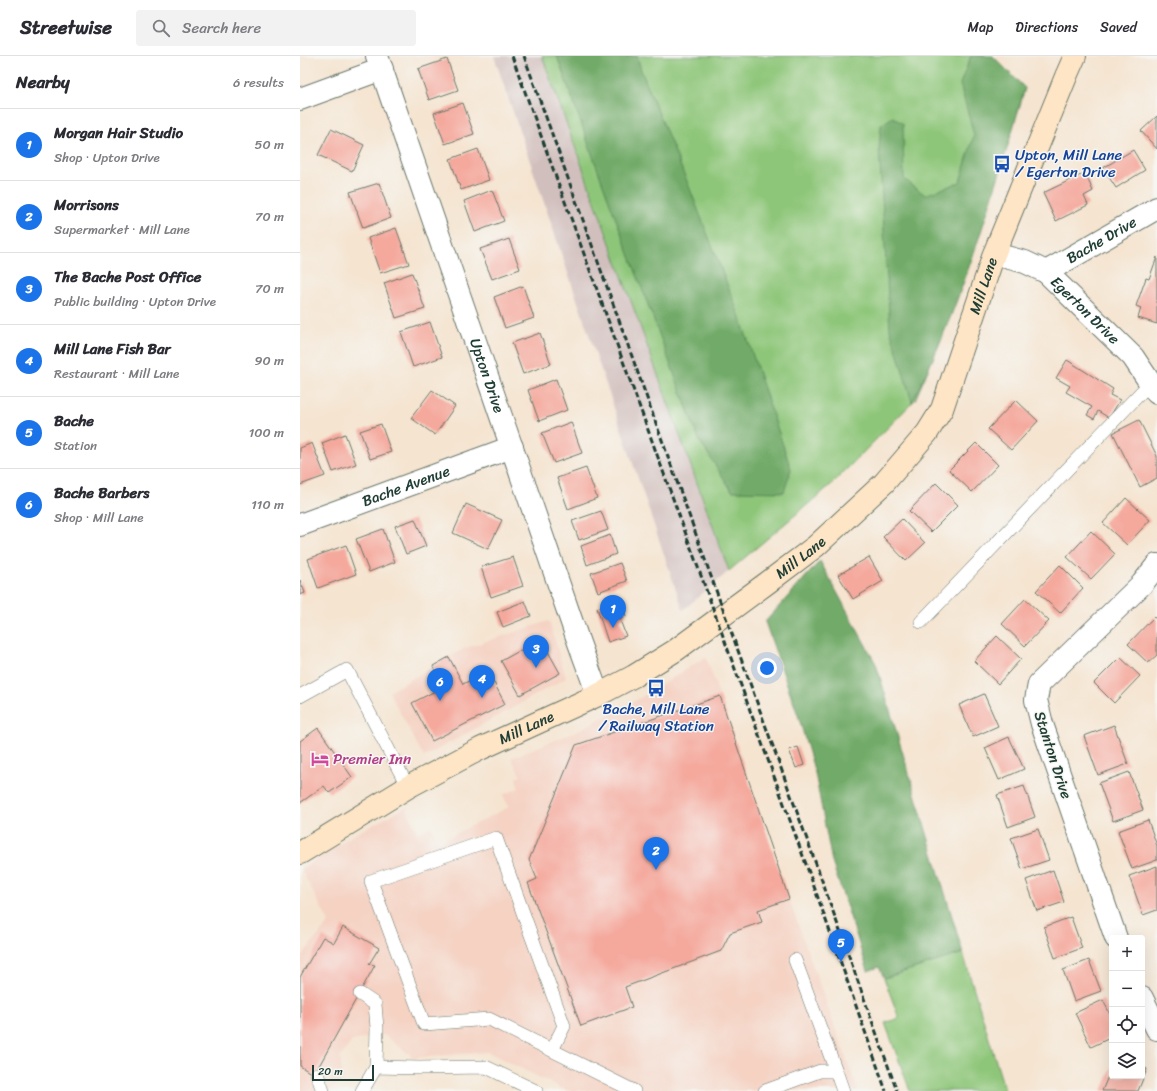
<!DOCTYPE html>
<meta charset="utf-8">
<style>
body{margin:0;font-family:Sriracha,sans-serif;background:#f2f2f3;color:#2b2b33}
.controls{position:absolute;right:12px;bottom:12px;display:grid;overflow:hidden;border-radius:4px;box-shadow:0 4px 16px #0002}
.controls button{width:36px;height:36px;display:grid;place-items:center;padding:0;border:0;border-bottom:1px solid #e1e1e2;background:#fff;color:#2b2b33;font:20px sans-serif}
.scale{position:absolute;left:12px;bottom:10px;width:62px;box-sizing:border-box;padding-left:4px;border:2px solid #1f3d34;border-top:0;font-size:11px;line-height:14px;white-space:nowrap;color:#1f3d34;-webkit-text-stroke:3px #f6f6f2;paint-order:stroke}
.you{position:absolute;left:467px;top:612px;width:14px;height:14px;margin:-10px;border:3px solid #fff;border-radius:50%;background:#1a73e8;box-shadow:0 0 0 6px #1a73e833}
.badge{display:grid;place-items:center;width:26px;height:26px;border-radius:50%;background:#1a73e8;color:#fff;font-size:13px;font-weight:700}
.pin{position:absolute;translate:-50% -33px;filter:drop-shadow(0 1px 2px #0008)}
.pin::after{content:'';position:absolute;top:21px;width:14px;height:12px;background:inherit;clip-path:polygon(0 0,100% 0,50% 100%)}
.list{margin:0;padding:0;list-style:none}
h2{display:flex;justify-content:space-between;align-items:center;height:52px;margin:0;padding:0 16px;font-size:17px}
h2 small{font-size:13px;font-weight:400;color:#7c7c81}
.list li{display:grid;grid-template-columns:26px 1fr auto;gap:12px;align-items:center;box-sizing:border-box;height:72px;padding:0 16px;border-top:1px solid #e1e1e2}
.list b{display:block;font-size:15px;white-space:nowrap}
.list p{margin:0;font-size:13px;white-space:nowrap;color:#7c7c81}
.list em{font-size:13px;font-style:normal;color:#7c7c81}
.icon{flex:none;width:22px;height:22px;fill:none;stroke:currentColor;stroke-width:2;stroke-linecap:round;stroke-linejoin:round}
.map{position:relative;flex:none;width:857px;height:1035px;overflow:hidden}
header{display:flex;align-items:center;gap:24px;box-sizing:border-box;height:56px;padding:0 20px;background:#fff;border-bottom:1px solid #e1e1e2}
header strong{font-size:19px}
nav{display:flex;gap:22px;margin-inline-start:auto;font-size:14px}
.search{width:280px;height:36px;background:#f2f2f3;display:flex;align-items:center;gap:10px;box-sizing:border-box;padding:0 14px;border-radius:4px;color:#7c7c81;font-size:15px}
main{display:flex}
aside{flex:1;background:#fff}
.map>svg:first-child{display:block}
</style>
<header>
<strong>Streetwise</strong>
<div class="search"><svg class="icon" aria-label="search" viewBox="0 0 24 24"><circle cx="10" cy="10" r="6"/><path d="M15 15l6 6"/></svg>Search here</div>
<nav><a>Map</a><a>Directions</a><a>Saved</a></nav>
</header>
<main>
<aside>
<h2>Nearby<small>6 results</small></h2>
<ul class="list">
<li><span class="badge">1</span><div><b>Morgan Hair Studio</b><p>Shop · Upton Drive</p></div><em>50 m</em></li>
<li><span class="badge">2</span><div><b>Morrisons</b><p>Supermarket · Mill Lane</p></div><em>70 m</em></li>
<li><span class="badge">3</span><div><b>The Bache Post Office</b><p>Public building · Upton Drive</p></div><em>70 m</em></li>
<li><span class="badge">4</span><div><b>Mill Lane Fish Bar</b><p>Restaurant · Mill Lane</p></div><em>90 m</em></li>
<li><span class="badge">5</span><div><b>Bache</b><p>Station</p></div><em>100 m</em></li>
<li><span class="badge">6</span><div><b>Bache Barbers</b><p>Shop · Mill Lane</p></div><em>110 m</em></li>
</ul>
</aside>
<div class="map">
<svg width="857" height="1035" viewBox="0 0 857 1035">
<rect width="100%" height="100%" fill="#f6f6f2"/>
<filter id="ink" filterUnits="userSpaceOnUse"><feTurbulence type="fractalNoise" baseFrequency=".025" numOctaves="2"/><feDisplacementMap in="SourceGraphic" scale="8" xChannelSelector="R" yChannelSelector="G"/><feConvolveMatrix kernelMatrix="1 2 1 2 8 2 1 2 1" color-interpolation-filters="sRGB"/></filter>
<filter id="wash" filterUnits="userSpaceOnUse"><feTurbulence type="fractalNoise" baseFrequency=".012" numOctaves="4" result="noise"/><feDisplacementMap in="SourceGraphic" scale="16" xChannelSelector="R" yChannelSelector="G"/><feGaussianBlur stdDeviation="0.9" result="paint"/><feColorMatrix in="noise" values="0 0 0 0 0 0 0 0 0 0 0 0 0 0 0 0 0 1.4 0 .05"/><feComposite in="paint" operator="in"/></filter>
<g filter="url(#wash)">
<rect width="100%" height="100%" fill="#f5e4d0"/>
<path fill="#f5d2c2" d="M249,565l17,57 -142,79 -35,-65 74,-43z
M406,601l83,242 69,192h-291l-79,-39 -74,6 -30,-23 -32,6 -12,17 3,23 -13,10h-30v-133l29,-36 -28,-53 56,-36 49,-26 11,26 14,-6 8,15 70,-35 -6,-12 16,-7 -3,-10 5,-2 -10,-18 66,-27 61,-32z"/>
<path fill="#d1bfbd" d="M194,0h48l187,515 -46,39z"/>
<path fill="#8ec679" stroke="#568256" d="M242,0h445l38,32 -23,76 -37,114 -27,69 -23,53 -83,84 -103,87z
M663,897l42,138h-95l-25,-68 14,-5 -15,-40z"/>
<path fill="#72ab69" stroke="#48744e" d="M257,0h80l4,14 47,114 53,136 50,149 -7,23 -52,-1 -33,-51 -94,-250z
M671,0h22l32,32c-26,87 -51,176 -87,259 -8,19 -17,37 -26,55l-22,-73 -11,-181 2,-23 12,-8 10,7 1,55 21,16 35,-13 14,-47 -14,-51z
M520,505l56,103 87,289 -79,25 -5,-11 -11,4 -36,-109 -17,-89 -17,-58 -33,-93z"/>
<g id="blocks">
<path fill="#f5a89c" d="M147,3l11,31 -29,10 -11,-31z
M163,47l11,31 -29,10 -11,-31z
M857,60v33l-16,-18z
M31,73l33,16 -12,26 -34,-16z
M178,93l11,31 -28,10 -11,-31z
M833,94l12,20 -29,18 -13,-20z
M785,117l8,18 -9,5 4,9 -32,16 -13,-28z
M79,127l12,35 -28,10 -13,-36z
M192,134l12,31 -29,11 -11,-31z
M96,172l13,36 -29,9 -12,-35z
M209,183l11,30 -28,10 -12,-30z
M857,201v67l-19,-6 3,-10 -5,-2 10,-28 3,1z
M112,217l13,36 -29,9 -12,-35z
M223,230l11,32 -29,10 -11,-31z
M130,266l12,35 -29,10 -12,-35z
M240,277l11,31 -28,10 -11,-31z
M767,304l46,29 -3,6 10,5 -11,18 -11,-7 -4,8 -7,-4 5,-8 -26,-15 4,-6 -14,-8z
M256,323l11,31 -28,11 -11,-31z
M132,334l23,16 -20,29 -24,-17z
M716,344l22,21 -27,29 -23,-21z
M839,364l18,36v22l-17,9 -27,-54z
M271,366l11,31 -28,10 -12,-30z
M81,368l10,28 -21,7 -10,-28z
M45,378l11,30 -23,8 -11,-29z
M12,387l13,33 -25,9v-37z
M676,387l22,22 -26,27 -23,-22z
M286,412l11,30 -29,11 -11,-31z
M636,427l22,22 -27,27 -22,-21z
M826,442l24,22 -23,25 -24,-22z
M166,448l36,16 -14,29 -35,-16z
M301,455l7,19 -29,10 -7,-19z
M115,463l11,27 -20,8 -11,-28z
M602,463l23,24 -19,18 -23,-24z
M83,473l12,33 -26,10 -13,-33z
M791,475l24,23 -24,25 -24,-22z
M310,479l6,19 -29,11 -6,-19z
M46,489l10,29 -38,14 -10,-29z
M213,501l10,29 -32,11 -10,-30z
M569,501l14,24 -30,18 -15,-24z
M320,507l7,18 -29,11 -7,-19z
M760,509l23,23 -23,25 -24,-22z
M0,524l5,13 -5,2z
M725,543l24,22 -24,25 -23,-22z
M320,544l6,16 -6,4 6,16 -18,6 -11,-34z
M225,545l6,15 -28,11 -6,-15z
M854,561l3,3v35l-9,8 -20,-19z
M697,580l24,23 -23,25 -24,-23z
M241,583l19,34 -40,22 -19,-34z
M149,601l14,27 25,-13 17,33 -73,37 -20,-38 31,-16 -10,-21z
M820,601l20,19 -26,27 -20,-20z
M684,638l14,32 -25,11 -14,-32z
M420,640l69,203 -31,11 4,12 -32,11 -9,18 -96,36 7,20 -51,19 -53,-143 9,-4 -8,-19 47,-115z
M814,669l14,39 -30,11 -14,-39z
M18,672l34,49 -23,16 -5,-7 -24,17v-62z
M709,681l15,32 -25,11 -14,-32z
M498,691l6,18 -8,3 -7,-18z
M829,716l14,38 -30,11 -14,-38z
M724,730l11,31 -27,10 -11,-32z
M848,764l9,26v14l-25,9 -14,-38z
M738,773l11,31 -27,9 -11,-31z
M857,810v44l-14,5 -14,-39z
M753,814l11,32 -27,9 -11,-31z
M771,861l11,31 -27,10 -11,-31z
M43,871l36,21 -10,16 6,1 -61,110 -14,-9v-89l23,-40 11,6z
M789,904l12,31 -27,10 -11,-31z
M803,944l9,18v19l-21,10 -16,-34z
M842,1010l5,3 -9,22h-36l10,-24v9h30z"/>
</g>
</g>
<g filter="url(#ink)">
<use href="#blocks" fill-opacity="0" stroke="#6a776b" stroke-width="1"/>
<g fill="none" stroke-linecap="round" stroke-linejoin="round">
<g stroke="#6a776b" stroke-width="14">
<path id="lane" d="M621,566l229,-239
M0,640l47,-26 61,117
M495,904l41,111
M60,938l15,10 2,24 -1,39
M252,994l12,-24 -68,-188 -125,43 53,143 65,-5 145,72
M17,1018l6,17
M62,1035l14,-24 43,1 67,-1 50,24
M465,1035l55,-20h16l7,20"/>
</g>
<g stroke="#6a776b" stroke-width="24">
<g id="street">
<path id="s1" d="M77,0l202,587 19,52"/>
<path d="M0,43l82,-30"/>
<path id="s2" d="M694,198l31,8 21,10 87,85 24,36"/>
<path id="s3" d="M746,216l111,-64"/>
<path id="s4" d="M0,469l212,-78"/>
<path d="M816,882l-74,-214 -6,-24 3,-16 103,-100 15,-19"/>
<path d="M842,942l15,31"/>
</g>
</g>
<g stroke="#6a776b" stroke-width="24">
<g id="secondary">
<path id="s5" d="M0,797l108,-66 72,-38 118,-54 36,-19 42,-26 91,-67 49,-37 68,-63 43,-50 15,-24 52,-155 73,-180 8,-18"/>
</g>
</g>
<use href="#lane" stroke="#fff" stroke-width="13"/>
<use href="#street" stroke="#fff" stroke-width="22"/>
<use href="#secondary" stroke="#fde5c5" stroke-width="22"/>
<path stroke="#1f3d34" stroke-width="3" stroke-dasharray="6 3" stroke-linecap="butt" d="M212,0l299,822 75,213
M224,0l193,537 103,282 77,216"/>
</g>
</g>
<defs>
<g id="bus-bare" transform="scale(1.38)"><path d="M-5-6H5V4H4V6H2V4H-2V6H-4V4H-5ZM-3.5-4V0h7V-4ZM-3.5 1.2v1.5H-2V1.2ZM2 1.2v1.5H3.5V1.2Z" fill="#1a4fb4" stroke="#f6f6f2" stroke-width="2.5" paint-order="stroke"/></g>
<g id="hotel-bare" transform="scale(1.38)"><path d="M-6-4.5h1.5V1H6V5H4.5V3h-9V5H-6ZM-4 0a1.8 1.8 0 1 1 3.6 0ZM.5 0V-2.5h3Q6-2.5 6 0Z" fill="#d1479c" stroke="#f6f6f2" stroke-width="2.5" paint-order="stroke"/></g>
</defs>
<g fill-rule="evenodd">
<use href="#bus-bare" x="702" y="108"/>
<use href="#bus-bare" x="356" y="632"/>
<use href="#hotel-bare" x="20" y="703"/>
</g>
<g text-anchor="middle" stroke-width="3" stroke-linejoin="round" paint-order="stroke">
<g font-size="15" fill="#164399" stroke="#f6f6f2" text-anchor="start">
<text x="715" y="104">Upton, Mill Lane<tspan x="715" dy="17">/ Egerton Drive</tspan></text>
<text x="356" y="658" text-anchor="middle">Bache, Mill Lane<tspan x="356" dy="17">/ Railway Station</tspan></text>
</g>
<g font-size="15" fill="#1f3d34" stroke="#f6f6f2">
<text dy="5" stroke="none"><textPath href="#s3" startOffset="64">Bache Drive</textPath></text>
<text dy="5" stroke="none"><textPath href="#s5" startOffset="919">Mill Lane</textPath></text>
<text dy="5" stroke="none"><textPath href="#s2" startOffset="110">Egerton Drive</textPath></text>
<text dy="5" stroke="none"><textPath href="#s1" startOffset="338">Upton Drive</textPath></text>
<text dy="5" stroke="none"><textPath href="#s4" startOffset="113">Bache Avenue</textPath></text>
<text dy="5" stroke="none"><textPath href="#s5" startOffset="583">Mill Lane</textPath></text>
<text dy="5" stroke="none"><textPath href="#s5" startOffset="259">Mill Lane</textPath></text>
<text transform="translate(753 699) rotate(72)" y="5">Stanton Drive</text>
</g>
<g font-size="15" fill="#b23c85" stroke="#f6f6f2" text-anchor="start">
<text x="33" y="708">Premier Inn</text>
</g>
</g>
</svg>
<div class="controls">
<button>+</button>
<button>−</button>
<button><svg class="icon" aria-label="locate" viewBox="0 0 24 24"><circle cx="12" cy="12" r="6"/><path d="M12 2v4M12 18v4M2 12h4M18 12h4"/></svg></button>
<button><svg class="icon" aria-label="layers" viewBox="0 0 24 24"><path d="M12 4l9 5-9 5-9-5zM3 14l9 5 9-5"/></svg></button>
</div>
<div class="scale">20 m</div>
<div class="you"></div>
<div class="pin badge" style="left:313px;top:572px">1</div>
<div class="pin badge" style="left:356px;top:814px">2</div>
<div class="pin badge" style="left:236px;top:612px">3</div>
<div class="pin badge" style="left:182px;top:642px">4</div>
<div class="pin badge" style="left:541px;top:906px">5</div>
<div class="pin badge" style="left:140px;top:645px">6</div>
</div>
</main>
